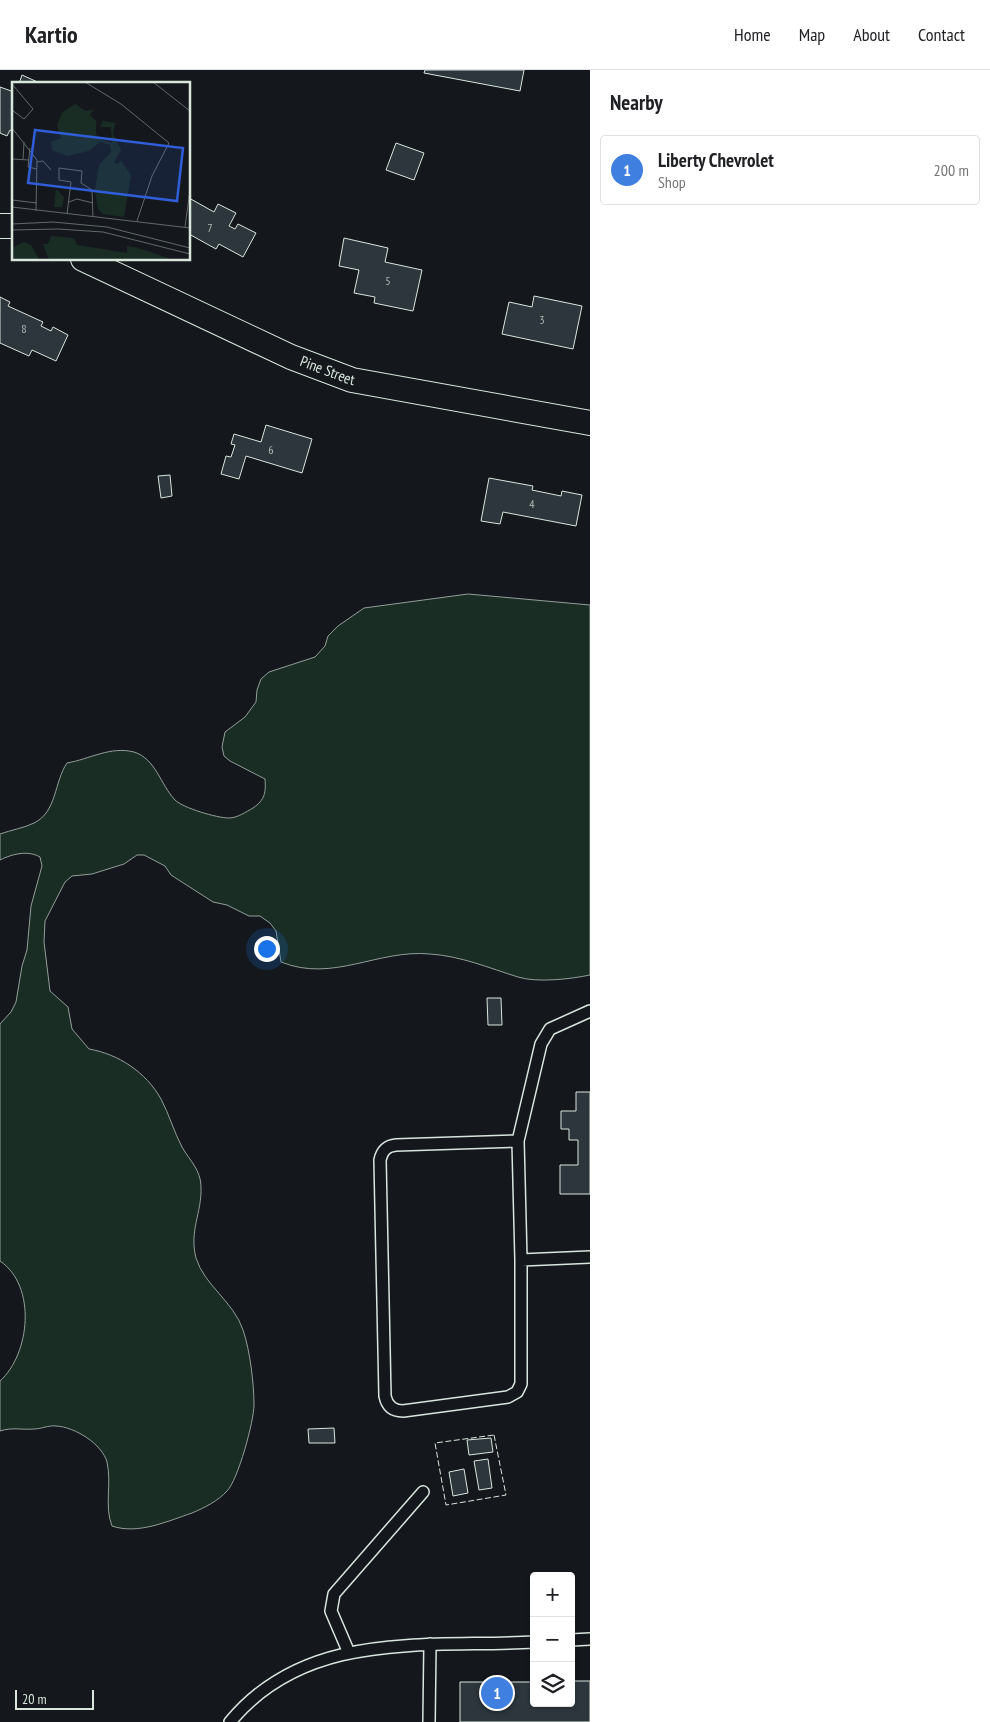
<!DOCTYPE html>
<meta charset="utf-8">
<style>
body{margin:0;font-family:"PT Sans Narrow",sans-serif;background:#f6f6f6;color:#202124}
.controls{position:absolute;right:15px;bottom:15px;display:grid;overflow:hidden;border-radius:5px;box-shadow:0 1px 4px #0004}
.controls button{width:45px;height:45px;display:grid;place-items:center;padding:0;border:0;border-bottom:1px solid #e0e0e0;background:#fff;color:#202124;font:25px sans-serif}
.scale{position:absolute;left:15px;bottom:12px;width:79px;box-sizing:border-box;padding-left:5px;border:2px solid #d8e6dc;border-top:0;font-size:14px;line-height:18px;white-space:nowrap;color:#d8e6dc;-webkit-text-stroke:4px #14181c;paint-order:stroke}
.you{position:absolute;left:266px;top:878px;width:18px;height:18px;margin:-12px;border:4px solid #fff;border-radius:50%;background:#1a73e8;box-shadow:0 0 0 8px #1a73e833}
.badge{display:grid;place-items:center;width:32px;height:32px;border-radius:50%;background:#2563eb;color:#fff;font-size:16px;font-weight:700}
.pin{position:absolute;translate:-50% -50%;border:2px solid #fff;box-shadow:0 1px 5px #0006}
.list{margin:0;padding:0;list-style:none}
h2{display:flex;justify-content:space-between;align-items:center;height:65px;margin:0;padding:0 20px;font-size:21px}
h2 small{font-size:16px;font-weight:400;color:#757577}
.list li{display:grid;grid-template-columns:32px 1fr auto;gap:15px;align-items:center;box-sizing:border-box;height:70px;margin:0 10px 10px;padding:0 10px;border:1px solid #e0e0e0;border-radius:5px}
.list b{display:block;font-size:19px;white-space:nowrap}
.list p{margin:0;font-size:16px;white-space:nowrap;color:#757577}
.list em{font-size:16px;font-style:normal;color:#757577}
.icon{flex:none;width:28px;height:28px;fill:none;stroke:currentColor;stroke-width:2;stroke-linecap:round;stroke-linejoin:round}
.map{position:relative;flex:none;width:590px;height:1652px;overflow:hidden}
header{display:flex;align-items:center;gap:30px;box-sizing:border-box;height:70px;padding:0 25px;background:#fff;border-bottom:1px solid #e0e0e0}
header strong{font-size:24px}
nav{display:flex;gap:28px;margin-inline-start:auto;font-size:18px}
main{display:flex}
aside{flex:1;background:#fff}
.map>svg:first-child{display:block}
</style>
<header>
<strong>Kartio</strong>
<nav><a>Home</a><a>Map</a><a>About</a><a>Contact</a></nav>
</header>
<main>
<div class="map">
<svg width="590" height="1652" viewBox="0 0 590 1652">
<rect width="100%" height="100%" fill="#14181c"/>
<path fill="#1a2d24" stroke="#939e99" d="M468,524l122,11v370c-19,4 -53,8 -72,2 -29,-9 -57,-21 -88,-23 -52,-5 -97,29 -149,8l-5,-31 -6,-8 -10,-7h-11l-22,-11 -14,-3 -42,-27 -6,-9 -21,-11h-7l-13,9 -32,10 -20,2 -7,6 -20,39 -1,21 6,49 18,16 4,22 17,20c29,5 57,23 72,50 8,15 13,33 21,48 8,14 19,23 19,40 1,26 -12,43 -5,71 8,27 38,44 47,72 7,20 11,54 11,75 0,16 -16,75 -27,86 -9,10 -23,17 -35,22 -24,8 -54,22 -80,13 -8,-20 0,-42 -5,-64 -5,-18 -32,-35 -51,-36 -7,-1 -15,3 -22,3 -12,1 -22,-2 -34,2v-50c30,-27 37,-95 0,-120v-237l11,-12 5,-10 6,-36 5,-16 4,-44 11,-40 -2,-9c-12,-7 -28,-3 -40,3v-26c11,-4 24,-6 34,-11 23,-11 20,-41 33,-60 23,-4 43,-17 67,-11 22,7 26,32 41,48 8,8 42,18 54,18 8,0 17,-6 24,-10 12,-8 13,-16 12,-29l-35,-18 -6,-5 -2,-9 3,-15 20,-15 11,-15 1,-12 4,-11 8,-7 46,-15 10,-11 3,-10 10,-10 26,-18z"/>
<path fill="#2c363c" stroke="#d8e6dc" d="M425,0h99l-4,21 -96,-18z
M22,5l20,9h-23z
M0,17l14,5v40l-4,-2 -3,6 -7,-3z
M396,73l28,10 -10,27 -28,-10z
M189,128l25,14 4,-8 18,9 -7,13 6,3 3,-5 18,9 -13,24 -24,-13 -3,5 -27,-15z
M344,168l44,10 -3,14 37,8 -9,41 -39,-8 1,-6 -21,-4 5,-23 -20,-4z
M534,226l48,10 -9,43 -71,-15 7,-32 23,5z
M0,227l10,5 -2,4 35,16 -2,4 10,5 2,-4 15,8 -12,26 -24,-11 -3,6 -29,-13z
M266,355l46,14 -10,34 -56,-17 -7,23 -18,-5 5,-18 5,1 4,-12 -4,-1 3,-10 27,8z
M170,405l2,21 -11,2 -3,-22z
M489,408l44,8 -1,4 29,6 1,-5 20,4 -6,31 -73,-14 -3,12 -19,-3z
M487,928h14l1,27h-14z
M576,1022h14v102h-30v-29h18v-25h-9v-11h-8v-18h15z
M334,1358l1,15h-26l-1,-14z
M491,1368l2,14 -24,3 -2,-15z
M488,1389l4,29 -13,2 -5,-29z
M464,1399l4,24 -15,3 -4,-24z
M571,1611h19v41h-130v-40h74v21h37z"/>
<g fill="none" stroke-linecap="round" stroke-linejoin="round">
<g stroke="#d8e6dc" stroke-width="14">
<path id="service" d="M590,941l-40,18 -9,15 -23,97 -122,4c-10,1 -14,6 -16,15l5,236c2,10 8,15 18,15l105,-14 9,-5 4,-8v-124l69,-3
M518,1071l3,119
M571,1570l19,-1
M349,1583l-18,-42 3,-17 89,-102
M230,1652c77,-93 196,-74 304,-80
M429,1652l1,-78"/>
</g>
<g stroke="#d8e6dc" stroke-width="26">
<g id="minor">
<path d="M0,156h14"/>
<path id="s1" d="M83,189l208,98 61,23 238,43"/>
</g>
</g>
<use href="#service" stroke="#14181c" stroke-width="11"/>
<use href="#minor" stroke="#14181c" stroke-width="24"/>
<path stroke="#d8e6dc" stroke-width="1" stroke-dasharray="6 2.5" stroke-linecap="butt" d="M494,1365l12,60 -60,10 -11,-62z"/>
</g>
<g text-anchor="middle" stroke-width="4" stroke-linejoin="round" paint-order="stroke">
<g font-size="12" fill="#adbab4">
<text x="210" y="162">7</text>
<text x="388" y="215">5</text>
<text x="542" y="254">3</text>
<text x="24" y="263">8</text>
<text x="271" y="384">6</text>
<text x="532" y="438">4</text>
</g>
<g font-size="15" fill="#d8e6dc" stroke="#14181c">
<text dy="5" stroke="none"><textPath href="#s1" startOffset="269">Pine Street</textPath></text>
</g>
</g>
<g transform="translate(12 12)">
<rect width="178" height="178" fill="#14181c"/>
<path d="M63,22l11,7 8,-2 -4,6 6,6v13l3,5 13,4 -1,-16h-11l3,-6 12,2 -2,11 8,16 -7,12 3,2 4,-3 10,14 -7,42 -21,-3 -5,-5 -3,-19 4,-25 12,-13 -1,-7 -10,-3 -11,9 -22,5 -15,-6 -1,-8 10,-4 -4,-13 5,-12zM44,107l8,8 -2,10h-8zM39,154l23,2 3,7 50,8v-7l11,2 33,11h-122l-6,-15h5zM12,160l7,3 8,14h-27v-11z" fill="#1a2d24"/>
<path fill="none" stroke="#626a69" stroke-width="1" d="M73,0l36,22 48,39 -17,33 -15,45M141,0l37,29M0,2l21,25 -9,10 -12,-9M0,46l25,32 -1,51M18,66l-2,19 9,2M0,77l17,1M11,78l1,-18M25,80l6,-1 8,9M0,118l25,3M57,120l8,-3 16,4M0,125l178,21M55,132l4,-32 -12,-2v-12l23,3 -1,12 11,7 1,27M0,142l41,-2 54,5 83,21M173,145l5,-37M0,148l46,-1 45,3 87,22"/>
<path fill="#305dd8" fill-opacity="0.15" stroke="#305dd8" stroke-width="2.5" d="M23,48l148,18 -6,53 -149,-18z"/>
<rect width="178" height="178" fill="none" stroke="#d8e6dc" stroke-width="2.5"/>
</g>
</svg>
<div class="controls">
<button>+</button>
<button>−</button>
<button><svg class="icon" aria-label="layers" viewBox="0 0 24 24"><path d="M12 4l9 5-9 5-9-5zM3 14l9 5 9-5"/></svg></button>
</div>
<div class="scale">20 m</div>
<div class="you"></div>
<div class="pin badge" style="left:497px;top:1623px;background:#3f7fe0">1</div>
</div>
<aside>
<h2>Nearby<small></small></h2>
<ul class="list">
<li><span class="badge" style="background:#3f7fe0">1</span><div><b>Liberty Chevrolet</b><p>Shop</p></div><em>200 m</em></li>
</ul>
</aside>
</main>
